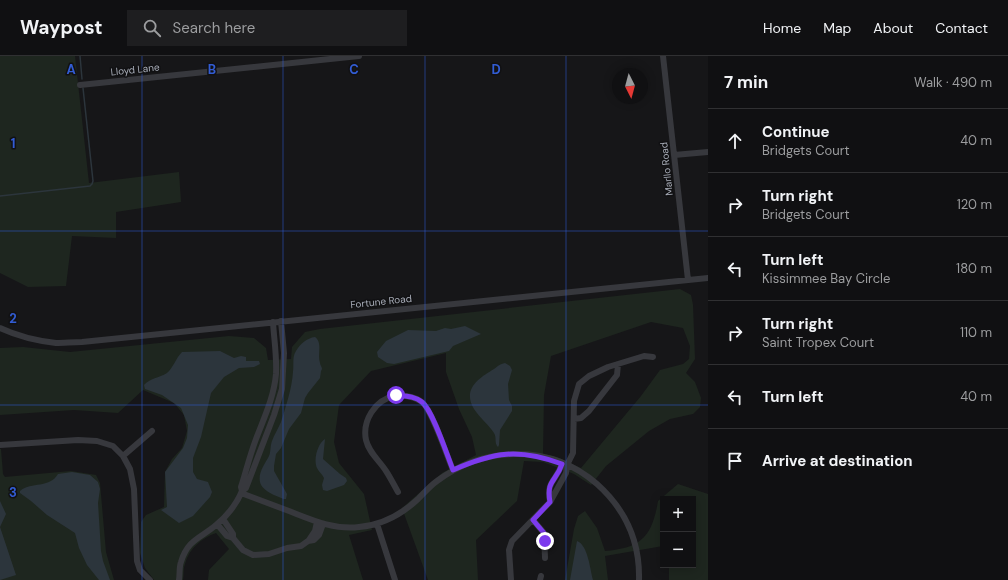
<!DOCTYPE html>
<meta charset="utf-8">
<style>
body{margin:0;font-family:"DM Sans",sans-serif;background:#1e1e20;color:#f1f3f6}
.controls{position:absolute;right:12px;bottom:12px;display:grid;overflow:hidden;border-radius:0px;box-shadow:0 2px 10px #0003}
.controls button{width:36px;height:36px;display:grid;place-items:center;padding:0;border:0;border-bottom:1px solid #303032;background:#101012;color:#f1f3f6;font:20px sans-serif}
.compass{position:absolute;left:612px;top:12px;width:36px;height:36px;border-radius:50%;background:#101012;box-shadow:0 2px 10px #0003;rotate:174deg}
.stop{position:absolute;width:12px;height:12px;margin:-9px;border:3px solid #7c3aed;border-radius:50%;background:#fff}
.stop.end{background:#7c3aed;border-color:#fff;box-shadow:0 1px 4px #0008}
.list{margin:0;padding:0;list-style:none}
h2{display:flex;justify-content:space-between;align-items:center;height:52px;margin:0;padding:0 16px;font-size:17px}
h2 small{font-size:13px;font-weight:400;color:#9c9d9f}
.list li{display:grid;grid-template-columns:26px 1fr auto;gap:12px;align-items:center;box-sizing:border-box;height:64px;padding:0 16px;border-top:1px solid #303032}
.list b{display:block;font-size:15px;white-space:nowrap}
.list p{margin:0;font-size:13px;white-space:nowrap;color:#9c9d9f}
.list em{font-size:13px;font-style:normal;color:#9c9d9f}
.icon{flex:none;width:22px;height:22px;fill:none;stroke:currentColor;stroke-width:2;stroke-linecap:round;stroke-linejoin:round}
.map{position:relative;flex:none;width:708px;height:524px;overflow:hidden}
header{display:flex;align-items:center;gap:24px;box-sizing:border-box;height:56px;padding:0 20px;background:#101012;border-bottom:1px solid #303032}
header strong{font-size:19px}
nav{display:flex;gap:22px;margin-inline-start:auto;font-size:14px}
.search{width:280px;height:36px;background:#1e1e20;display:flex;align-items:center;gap:10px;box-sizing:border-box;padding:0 14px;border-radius:0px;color:#9c9d9f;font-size:15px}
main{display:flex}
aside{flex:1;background:#101012}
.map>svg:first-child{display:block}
</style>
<header>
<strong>Waypost</strong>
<div class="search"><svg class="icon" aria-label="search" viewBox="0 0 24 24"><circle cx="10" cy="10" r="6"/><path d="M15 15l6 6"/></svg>Search here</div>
<nav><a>Home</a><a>Map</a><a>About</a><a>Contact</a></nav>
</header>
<main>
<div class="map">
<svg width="708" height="524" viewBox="0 0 708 524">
<rect width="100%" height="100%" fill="#161618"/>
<path fill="#1e261f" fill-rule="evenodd" d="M0,0h75l14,127 90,-11 2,30 -65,10v26l-44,-2 -6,50 -38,1 -28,-14z
M680,233l11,6 2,10 2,54 -9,14 9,9 6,16 -1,9 -7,7 -23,5 -21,12 -43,35 -15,19 -17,-11 -31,-12 -19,-1 -7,40 -41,39 2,40h-50l-26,-72 40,-35 34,-18 -4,-18 -13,-28 -13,-37v-19l-75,18 -32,34 -5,37 5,21 25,31 8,36 -23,5 14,45h-155l1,-10 20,-21 -13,-16c-14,5 -27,15 -31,31 -2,5 -1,11 -2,16h-29l-9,-12 -5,-15 1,-31 5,-7 18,-8 1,-35 7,-13 10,-11 5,-17 -3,-16 -10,-12 -31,-13 -25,23 -44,-3 -74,5v-67l23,-1 47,5 159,-16 25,2 12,10 2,12 23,-1 1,-12 13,-15 15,-3zM651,266l32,6 7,18 -1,13 -6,5 -23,6 -19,26 -60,72 -24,-11 -14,-3 1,-59 7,-39z
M0,393h1l2,25 2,3 66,-6 25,4 4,8 6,69 8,28h-114z
M678,428l30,10v86h-39v-15h24v-66h-30v47l-58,10 3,24h-43l9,-51 4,-13 7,-5 12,17 8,23c36,-3 47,-14 53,-50z"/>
<path fill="#2c353c" d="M465,270l16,8 -28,12 -4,5 -55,13 -7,-1 -9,-6 -1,-5 9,-11 22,-11 28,1 9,-3 6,1z
M315,281c8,6 2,17 5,26 0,2 2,4 2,6l-1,2 -1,7 -12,15 -3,5 -4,15 -12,16 -8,19 -5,6 -2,12v5l13,23 -1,5h-2c-8,-3 -22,-8 -24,-17 -2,-10 5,-18 9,-26 2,-4 1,-10 3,-15 2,-6 6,-12 9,-19 5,-16 11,-34 12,-50 1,-8 -1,-15 3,-21 4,-7 11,-13 19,-14z
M220,295l14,7 7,-2 5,1v4h13l1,3 -6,3 -15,1 -15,9 -13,16 -10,44 -8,21v14l4,7 11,3 4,10 -2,5 -17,19 -14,7 -18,-13 6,-3 -2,-35 18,-24 4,-10 1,-13 -7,-17 -19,-13 -17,-6 -1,-4c6,-7 15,-7 23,-12 6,-5 9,-15 15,-21z
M505,307l5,3 2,4 -4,14 1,16 3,6v5l-12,19 -1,15 -1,2c-4,-4 -1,-9 -4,-14 -5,-8 -14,-15 -20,-24 -12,-20 5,-31 20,-40 4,-3 6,-5 11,-6z
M325,383l-2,20 17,15 6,4 1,3 -3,4 -17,6 -4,-1 -1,-5 2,-7c-2,-4 -5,-6 -7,-10 -4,-9 1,-25 8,-29z
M72,416l18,3 8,7 2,7 -2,14 3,48 2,10 7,19h-11l-12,-15 -8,-17 -4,-15 -28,-18 -16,-14 -11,-8v-2c12,-10 29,-2 38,-17z
M0,445l6,13 -6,13 16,48 -16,5z
M577,485c11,4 13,28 16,39h-23z"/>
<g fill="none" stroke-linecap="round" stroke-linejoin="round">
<path stroke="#2c353c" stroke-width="1.5" d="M80,0l2,23
M0,140l90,-10 2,-2 1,-3 -10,-93"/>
<path stroke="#37383d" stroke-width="6" d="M663,0l25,224
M80,29l279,-29
M674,99l34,-3
M0,272c17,8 38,13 56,15 8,0 17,-1 26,-1l626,-64
M574,363l7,-1 8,-7 28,-36 1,-11
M0,389l78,-5 19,1 16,5 10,10 7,13 4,20 3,72 3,9 10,10
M123,400l29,-25
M242,435l4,-3 28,-73 8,-26 2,-36 -3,-32
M398,436c-4,-7 -8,-15 -12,-21 -7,-11 -17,-18 -20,-31 -4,-19 9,-40 28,-44 4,-1 8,0 12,0 6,1 13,3 17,7 11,12 23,51 30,67
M241,437c16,6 32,12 48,18 23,9 45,19 70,16 24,-2 42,-12 59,-28 6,-6 12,-13 19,-18 48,-36 114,-37 160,3 29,26 43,57 42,96
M550,446c-4,-22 6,-20 12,-38
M223,463l10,15v4l10,12 10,5 16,-1 18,-6 14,-2 7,-5 6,-1 5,-5 4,-11
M533,464l11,13 1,25
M217,468l10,12 6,2
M377,468l18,56
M309,484l6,-9 2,-9
M179,524c1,-6 0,-13 2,-18 7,-23 20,-24 35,-37 11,-9 21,-22 26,-34l-1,-4c5,-16 9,-32 15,-48 8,-21 18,-42 20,-65 1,-17 -2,-35 -3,-52
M511,524l-2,-30 3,-9 38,-39 16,-29 1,-8 6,-12 1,-52 5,-17 10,-8 19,-9 36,-11 9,1
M540,524l1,-4"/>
</g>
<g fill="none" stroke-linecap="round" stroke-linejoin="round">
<path stroke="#7c3aed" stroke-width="5" d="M396,339c9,1 19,1 26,7 11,9 25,53 31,68 41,-18 66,-22 109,-6 -6,18 -16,16 -12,38l-17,18 11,13 1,8"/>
</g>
<path fill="none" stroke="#325cd3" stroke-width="1" stroke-opacity="0.55" d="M142,0v524M283,0v524M425,0v524M566,0v524M0,175h708M0,349h708"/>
<g text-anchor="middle" stroke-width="3" stroke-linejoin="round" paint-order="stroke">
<g font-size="10" fill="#a8adb8" stroke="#111113">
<text transform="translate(135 13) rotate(-6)" y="4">Lloyd Lane</text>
<text transform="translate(666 113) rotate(-96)" y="4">Marllo Road</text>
<text transform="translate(381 245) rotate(-6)" y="4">Fortune Road</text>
</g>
</g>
<g font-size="13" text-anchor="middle" font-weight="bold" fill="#325cd3" stroke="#111113" stroke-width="3" stroke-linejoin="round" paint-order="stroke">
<text x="71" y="18">A</text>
<text x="212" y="18">B</text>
<text x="354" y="18">C</text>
<text x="496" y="18">D</text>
<text x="13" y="92">1</text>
<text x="13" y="267">2</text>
<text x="13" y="441">3</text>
</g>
</svg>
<div class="controls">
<button>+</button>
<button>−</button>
</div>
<svg class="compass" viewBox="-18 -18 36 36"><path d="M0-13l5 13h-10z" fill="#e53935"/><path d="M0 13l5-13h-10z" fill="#9c9d9f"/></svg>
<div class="stop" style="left:396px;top:339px"></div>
<div class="stop end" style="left:545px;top:485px"></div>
</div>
<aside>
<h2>7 min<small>Walk · 490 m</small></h2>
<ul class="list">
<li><svg class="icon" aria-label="ahead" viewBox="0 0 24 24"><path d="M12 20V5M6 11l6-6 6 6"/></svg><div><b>Continue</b><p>Bridgets Court</p></div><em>40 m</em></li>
<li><svg class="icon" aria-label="right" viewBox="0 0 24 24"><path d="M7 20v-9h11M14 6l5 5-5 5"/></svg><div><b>Turn right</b><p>Bridgets Court</p></div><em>120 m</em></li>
<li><svg class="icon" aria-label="left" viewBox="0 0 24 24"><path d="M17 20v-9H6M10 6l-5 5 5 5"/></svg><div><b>Turn left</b><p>Kissimmee Bay Circle</p></div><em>180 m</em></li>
<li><svg class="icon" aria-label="right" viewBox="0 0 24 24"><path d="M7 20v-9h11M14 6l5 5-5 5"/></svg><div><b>Turn right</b><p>Saint Tropex Court</p></div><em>110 m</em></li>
<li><svg class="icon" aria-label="left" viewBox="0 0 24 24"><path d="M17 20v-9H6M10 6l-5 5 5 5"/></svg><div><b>Turn left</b></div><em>40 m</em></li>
<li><svg class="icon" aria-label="arrive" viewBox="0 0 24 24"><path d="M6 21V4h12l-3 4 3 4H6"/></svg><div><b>Arrive at destination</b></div></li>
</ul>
</aside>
</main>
